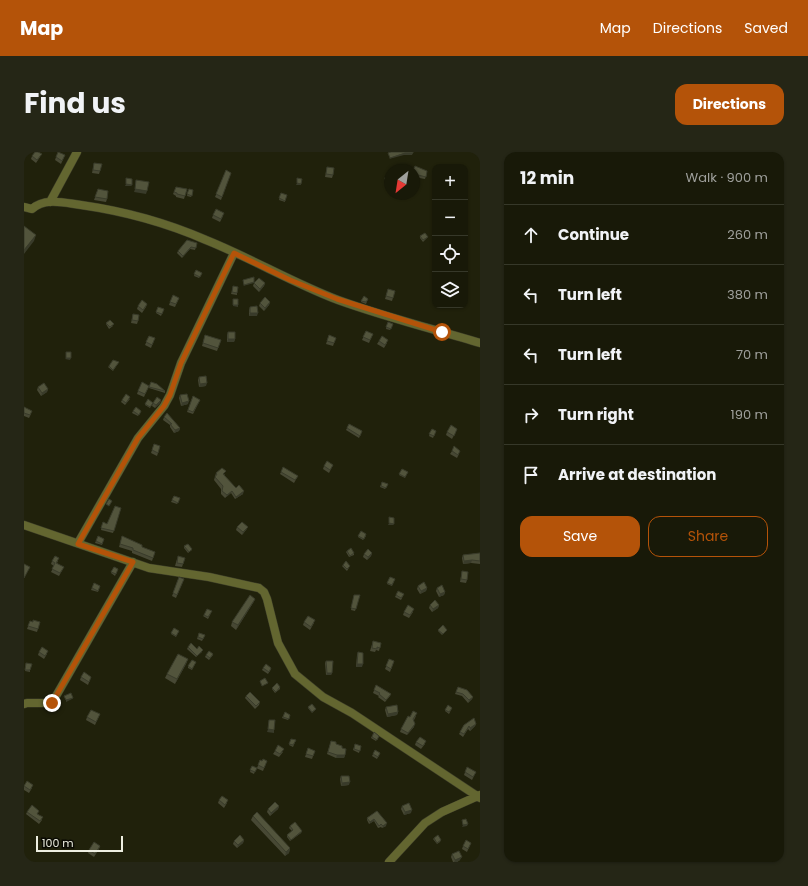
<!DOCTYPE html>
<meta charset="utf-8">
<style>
body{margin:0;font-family:Poppins,sans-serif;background:#252616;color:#f1f3f6}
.controls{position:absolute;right:12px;top:12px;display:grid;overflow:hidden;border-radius:8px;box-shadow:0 1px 3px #0004}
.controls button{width:36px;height:36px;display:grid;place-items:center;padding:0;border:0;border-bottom:1px solid #363829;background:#181908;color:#f1f3f6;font:20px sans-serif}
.compass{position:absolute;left:360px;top:12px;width:36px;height:36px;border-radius:50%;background:#181908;box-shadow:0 1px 3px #0004;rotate:210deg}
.scale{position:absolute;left:12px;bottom:10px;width:87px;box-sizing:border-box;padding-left:4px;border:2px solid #edeee0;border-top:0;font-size:11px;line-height:14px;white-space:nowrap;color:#edeee0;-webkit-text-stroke:3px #0a0a03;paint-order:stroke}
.stop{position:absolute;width:12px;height:12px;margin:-9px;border:3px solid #b45309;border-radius:50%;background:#fff}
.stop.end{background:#b45309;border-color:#fff;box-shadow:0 1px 4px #0008}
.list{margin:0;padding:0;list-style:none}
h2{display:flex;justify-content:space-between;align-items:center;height:52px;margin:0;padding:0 16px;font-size:17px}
h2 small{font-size:13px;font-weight:400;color:#9fa09c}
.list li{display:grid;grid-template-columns:26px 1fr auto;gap:12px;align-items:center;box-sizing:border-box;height:60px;padding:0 16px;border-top:1px solid #363829}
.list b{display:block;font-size:15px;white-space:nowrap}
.list em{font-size:13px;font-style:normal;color:#9fa09c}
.actions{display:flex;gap:8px;padding:12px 16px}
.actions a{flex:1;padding:9px 0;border:1px solid #b45309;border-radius:12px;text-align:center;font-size:14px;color:#b45309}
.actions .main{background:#b45309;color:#fff}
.icon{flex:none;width:22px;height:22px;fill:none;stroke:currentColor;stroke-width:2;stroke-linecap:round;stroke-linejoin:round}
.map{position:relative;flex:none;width:456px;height:710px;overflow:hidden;border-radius:12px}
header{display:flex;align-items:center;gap:24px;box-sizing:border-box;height:56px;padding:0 20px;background:#b45309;color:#fff}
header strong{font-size:19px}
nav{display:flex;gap:22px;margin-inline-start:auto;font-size:14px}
.intro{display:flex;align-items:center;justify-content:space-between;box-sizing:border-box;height:96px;padding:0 24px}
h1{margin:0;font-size:28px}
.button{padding:10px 18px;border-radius:12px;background:#b45309;color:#fff;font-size:14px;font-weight:700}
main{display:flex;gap:24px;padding:0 24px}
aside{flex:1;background:#181908;border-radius:12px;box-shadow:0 1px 3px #0004}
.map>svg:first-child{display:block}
</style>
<header>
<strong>Map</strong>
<nav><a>Map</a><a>Directions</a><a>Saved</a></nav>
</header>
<div class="intro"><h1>Find us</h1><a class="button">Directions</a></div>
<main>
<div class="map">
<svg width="456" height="710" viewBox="0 0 456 710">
<rect width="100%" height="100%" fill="#20210b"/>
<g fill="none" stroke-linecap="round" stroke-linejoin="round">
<g stroke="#3d3e29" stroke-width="9">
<path id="minor" d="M26,50l27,-50
M0,55l8,2c13,-12 33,-6 49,-4 42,6 86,18 125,35 45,18 87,43 132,60 47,17 95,29 142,43
M0,373l125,43 60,9 50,11 5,4 3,7 11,44 17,31 28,23 29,16 128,85
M54,391l60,-105 26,-32 6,-11 11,-32 53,-110
M0,552l3,-1h25l81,-141
M365,710l36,-39 17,-11 38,-17"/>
</g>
<use href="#minor" stroke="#636630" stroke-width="8"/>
</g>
<path fill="#474834" d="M41,3l-4,9 -6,-4 1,-3z
M8,4l8,1 -4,6 -5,-4z
M70,11l6,8 -1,3 -7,-1z
M303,15l6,8 -1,3 -7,-1z
M202,18l5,3 -10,27 -6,-3z
M390,18l13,1 -2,8 -11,-2z
M361,25l5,5 -2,1 -4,-4z
M152,35l11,2 -3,10 -8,-2v-1l-3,-2z
M74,37l9,10 -1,3 -12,-2z
M165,37l4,1 -2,7 -4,-1z
M257,41l4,8v1l-6,-2z
M189,63l10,1 -3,6 -8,-4z
M396,84l7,2 -4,4 -3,-4z
M173,91l-2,7 -5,-1 -8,9 -5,-5 1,-2z
M172,118l6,3 -3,5 -5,-2z
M230,131h11l-1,3 -5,6 -6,-6z
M209,136l4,5v2l-6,-1z
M364,137l7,2 -3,10 -7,-2z
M155,146l-4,9 -6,-2 1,-3z
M344,147l-2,5 -5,-2v-1z
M246,150l-1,3 -5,6 -5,-5 1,-3z
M123,152l-1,3 -4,6 -5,-4 1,-3z
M134,155l6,2 -3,7 -5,-3z
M226,155l7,9h-8v-6z
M109,162l5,7 -1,3 -6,-1z
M364,170l5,2 -3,6 -4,-1z
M82,171l7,3 -4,3 -3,-5z
M342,179l7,3 -4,9 -7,-3z
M204,180l7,7 -1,3h-7v-7z
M181,183l16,5 -4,11 -15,-5z
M305,183l7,3 -3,8 -7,-2z
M125,184l6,2 -4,10 -6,-3z
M355,189l8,2 -3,5 -7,-4z
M95,210l-6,9 -5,-4 1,-1z
M175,225l7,9 -7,1 -1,-7z
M127,230l14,9v2l-16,-5z
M125,234l-5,11 -7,-3 1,-3z
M14,235l10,2 -1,3 -6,4 -4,-6z
M156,243l8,9 -7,2 -2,-8z
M169,244l7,4 -7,14 -6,-2z
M106,247l-5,6 -4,-3 1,-2z
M137,248l-1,3 -5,5 -3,-2 1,-3z
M129,251l-3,5 -5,-3v-1z
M0,255l7,7 -2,4 -5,-2z
M109,259h8l-3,5 -6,-3z
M140,265l16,11 -1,3 -5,2 -4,-6v-2l-7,-5z
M325,272l13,7 -3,7 -13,-8z
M408,277l4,2 -3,7 -4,-2z
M433,277l-5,10 -6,-4 1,-3z
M130,292l4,9 -1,3 -6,-3z
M428,299l7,3 -2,4 -7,-4z
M309,313l-4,8 -6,-4 1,-3z
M378,317l6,3 -3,6 -6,-3z
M257,320l17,4 -4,7 -14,-9z
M192,321l9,1 -1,1 12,13 7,6 -8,5 -4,-6 -6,5 -4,-4v-5l-7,-9z
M358,330l6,2 -3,5 -5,-2z
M150,344l6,2 -3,6 -6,-2z
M97,356l-8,25 -12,-3 2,-8 4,2z
M213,375h11l-2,3 -4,5 -6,-5z
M74,384l6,3 -2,6 -7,-2z
M98,384l20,11 13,5 -3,9 -20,-8v-2l-13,-4z
M334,384h8l-3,4 -5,-3z
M160,394l8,3v1l-4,3 -4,-5z
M323,399l7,2v2l-5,2 -3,-5z
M348,401l-1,3 -4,4 -4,-3 1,-3z
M456,401v11l-9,-1 -8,1 -1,-6 1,-3z
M161,406l-3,9 -7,-1 2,-7z
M28,409h6l-1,2 6,6 -4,7 -8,-4 3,-6 -3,-2z
M319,413l7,1 -3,5 -5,-5z
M90,415l4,2 -3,7 -4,-3z
M438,419l5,9 -1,3 -6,-1z
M155,425l5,2 -8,19 -4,-2z
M366,425l5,2 -3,7 -5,-2z
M70,431l6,3 -2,6 -7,-2z
M394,434l9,2 -1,3 -6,3 -3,-5z
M413,436l8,4 -1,3 -5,2 -3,-6z
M380,442l-3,6 -6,-3 1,-2z
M336,443l-5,16 -4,-1 3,-14z
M231,447l-2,4 -17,27 -5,-4 1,-4z
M406,453h9l-1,3 -6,4 -3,-4z
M380,460h9l-4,6 -6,-3z
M187,461l-3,6 -5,-3 1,-1z
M6,469l3,1h7l-3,10 -10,-3z
M280,470l10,1 -4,7 -7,-5z
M150,476l5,3 -3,6 -5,-3z
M414,478h9l-5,5 -4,-4z
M175,481l6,2 -3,6 -5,-2z
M349,489l8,2 -2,8 -3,-1 -1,2 -5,-1z
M164,495l9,2 5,3 -6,5 -9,-8z
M15,500l8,2 -3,5 -6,-4z
M334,500l4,15h-6l1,-12z
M182,503h7l-4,5 -4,-3z
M164,507l-2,5 -11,20 -10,-6 2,-4z
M365,507l5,2 -4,11 -5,-3z
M302,509l6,12 -1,2h-5l-1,-12z
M172,510l-4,8 -4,-2v-2z
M2,511l4,7v2l-5,-1z
M239,516l8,1 -3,5 -6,-4z
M57,525h10l-3,8 -8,-5z
M352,533l15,9 -1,2 -5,6 -7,-5 1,-1 -6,-3z
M256,535v2l-5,4 -3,-4v-1z
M434,535l15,10 -1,2 -4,4 -6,-7 -7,-2z
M222,544l14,6 -1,3 -4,4 -10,-11z
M284,555l8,2 -4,4 -4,-5z
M362,555l12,5 -1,3 -10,2 -2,-7z
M428,556l-3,6 -4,-3v-1z
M261,560l5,3 -2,5 -6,-2z
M76,562l-5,11 -9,-5 1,-3z
M392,564l-2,4v7l-7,8 -7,-3 1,-3 9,-12z
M452,572l-1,2 -5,5 -2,-2 -5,8 -4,-3 5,-9z
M350,580l5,4 -3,5 -5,-3z
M267,587l5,1 -3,7 -4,-2z
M307,589l5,3 6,4 3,7 -1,3h-8l-9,-4z
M392,590l9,2 -4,5 -6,-4z
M331,592l6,2 -2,7 -6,-3z
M284,596l7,3 -3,8 -7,-2z
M351,598l5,3 -3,6 -5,-3z
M251,599l8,1 -4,5 -6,-3z
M236,608l2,1h5l-4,10 -7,-3 -2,6 -4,-2 2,-6 5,2z
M441,620h11l-4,8 -8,-5z
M317,624l8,9 -8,1 -1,-7z
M0,633l8,3 -3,5 -5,-3z
M195,648l8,3 -3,5 -6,-5z
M255,654l-1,3 -8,7 -3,-4 1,-3z
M378,654l9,7 -7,2 -3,-6z
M353,659l9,15 -4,2 -1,-1 -3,1 -4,-7 -5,3 -2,-4v-2z
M3,660l11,2 4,6 -3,4 -13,-10z
M229,664l37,32 -1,5 -4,3 -34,-36z
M266,674l12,5 -1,2 -11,8 -3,-4v-2l5,-4 -3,-3z
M410,686l7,2 -1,2 -3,2 -4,-5z
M220,688l-1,3 -6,5 -4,-4 1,-3z
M447,691l-4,9 -5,-3 1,-3z
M76,694l-1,3 -5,8 -6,-4 1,-3z
M428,702l8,6 -3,2h-4l-2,-5z"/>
<path fill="#393b2a" d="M381,1h8l-1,2h-8l-15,4 1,-1z
M273,31l4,1v1h-5z
M102,32l6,1 -1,1h-6z
M111,37l12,2 -1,3 -12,-2z
M12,83l-2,6 -10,13v-4z
M167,95l-1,2 -8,9 1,-2z
M230,130v1l-11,3 1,-1z
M241,131l-1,3 -5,6 1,-3z
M246,150l-1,3 -5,6 1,-3z
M209,153h5v2l-5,-1z
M226,161h8l-1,3h-8z
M204,187h7l-1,3h-7z
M42,206h5l-1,2 -5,-1z
M183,231l-1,3 -7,1 1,-3z
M24,237l-1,3 -6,4 1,-3z
M137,248l-1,3 -5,5 1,-3z
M165,249l-1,3 -7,2 1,-3z
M156,276l-1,3 -5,2 1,-3z
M208,339l-1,2 -6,5 2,-3z
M220,339l-1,3 -8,5 1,-2z
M365,371l5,1 -1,1h-5z
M224,375l-2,3 -4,5 1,-3z
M348,401l-1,3 -4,4 1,-3z
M448,408l-1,3 -8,1 1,-3z
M403,436l-1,3 -6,3 1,-3z
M421,440l-1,3 -5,2 1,-3z
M231,447l-2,4 -17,27 2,-5z
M415,453l-1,3 -6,4 1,-3z
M164,507l-2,5 -11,20 2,-5z
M333,512h6l-1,3h-6z
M303,521h5l-1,2h-5z
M449,545l-1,2 -4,4 1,-3z
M49,546l-1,1 -6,3v-2z
M374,560l-1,3 -10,2 1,-3z
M391,572l-1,3 -7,8 1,-2z
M452,572l-1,2 -5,5v-3z
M244,577l6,1v3l-7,-1z
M313,603h8l-1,3h-8z
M326,630l-1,3 -8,1 1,-3z
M255,654l-1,3 -8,7 1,-3z
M388,658l-1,3 -7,2 1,-3z
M350,667v2l-5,3 1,-2z
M363,671l-1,3 -4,2 1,-2z
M444,672l-1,2 -5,1 1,-2z
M278,679l-1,2 -11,8 1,-1z
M220,688l-1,3 -6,5 1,-3z
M266,696l-1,5 -4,3 1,-4z
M438,705l-2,3 -3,2h-3l1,-2z"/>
<path fill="#52543c" stroke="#393b2a" d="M11,0h3l4,2 -5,6 -5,-4z
M34,0l7,3 -3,6 -6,-4z
M367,0h22v1h-8l-15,5 -2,-5z
M70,11l8,1 -2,7 -7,-1z
M391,14l12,5 -1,6 -12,-3v-4h-1z
M303,15l7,1 -1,7 -7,-1z
M202,18l5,3 -9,24 -6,-3z
M365,22l1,2v5l-1,1 -4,-5z
M102,26l6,1v6l-6,-1z
M273,26l5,1 -1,5 -4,-1z
M112,28l13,2 -2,9 -12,-2z
M152,35l11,2 -2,7 -8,-2v-1l-3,-1z
M74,37l10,2 -1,8 -12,-2z
M165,37l4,1 -1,6 -5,-2z
M257,41l6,2 -2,6 -6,-3z
M192,57l8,4 -3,6 -8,-4z
M0,74l12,9 -12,15z
M401,81l3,4 -5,3 -3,-4z
M163,88l10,3 -1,5 -5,-1 -8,9 -5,-5z
M172,118l6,3 -2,4 -6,-3z
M230,125v5l-10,3 -1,-5z
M235,126l6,5 -5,6 -6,-6z
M209,134l5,1 -1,6 -5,-1z
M364,137l7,2 -2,7 -7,-2z
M149,143l6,3 -3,6 -6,-2z
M340,144l4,3 -2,3 -5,-1z
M241,145l5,5 -5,6 -5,-5z
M209,147h5v6h-5z
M118,148l5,4 -4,6 -5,-4z
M233,154l1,7h-8v-6z
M134,155l6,2 -2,5 -6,-2z
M109,162l6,1 -1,6 -6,-1z
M86,168l4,4 -4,3 -4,-4z
M364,170l5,2 -2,5 -5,-2z
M342,179l7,3 -3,6 -7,-3z
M204,180h7v7h-7z
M181,183l16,5 -3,8 -15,-5z
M305,183l7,3 -2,5 -7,-2z
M125,184l6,2 -3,7 -6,-3z
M358,184l6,4 -3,5 -6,-4z
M42,200h5v6h-5z
M89,208l6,2 -6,8 -4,-4z
M182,224l1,7 -7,1 -1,-7z
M118,230l7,4 -4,8 -7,-3z
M127,230l6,2 8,7 -16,-4z
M20,231l4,6 -6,4 -4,-6z
M102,242l4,3 -4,6 -4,-3z
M163,242l2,7 -7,2 -2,-8z
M169,244l7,4 -7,12 -5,-2z
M133,245l4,3 -5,5 -3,-2z
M124,247l5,4 -3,4 -5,-3z
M0,255l8,4 -2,4 -6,-2z
M112,255l5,4 -2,4 -6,-4z
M143,261l13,15 -5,2 -5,-6h2l-8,-7z
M325,272l13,7 -2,5 -13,-8z
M427,273l6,4 -3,7 -7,-4z
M408,277l4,2 -2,5 -5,-2z
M130,292l6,2 -2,7 -6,-3z
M430,294l6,5 -2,4 -6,-4z
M303,309l6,4 -3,5 -6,-4z
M259,315l15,9 -3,4 -14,-8z
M198,316l4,3 -3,3 13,14 3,-3 5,6 -8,6 -4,-6 -5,4 -5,-4 1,-5 -8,-9 2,-3 -1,-1z
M378,317l6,3 -3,5 -6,-3z
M358,330l6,2 -2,4 -5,-2z
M150,344l6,2 -2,5 -6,-3z
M85,347l3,2 -3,5 -3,-2z
M91,354l6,2 -7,23 -13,-3 2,-6 4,2z
M365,365l5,1v6l-5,-1z
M218,370l6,5 -5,5 -6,-5z
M337,379l5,3 -2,5 -6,-3z
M74,384l6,3 -2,5 -6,-3z
M98,384l20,9v2l13,5 -2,6 -20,-8v-2l-13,-4z
M164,392l4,5 -3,3 -5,-6z
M327,396l3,5 -4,3 -3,-5z
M344,397l4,4 -4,4 -4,-3z
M456,401v8l-8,-1 -8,1 -1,-6z
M31,404l4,2 -3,5 8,4 -4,6 -8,-4 3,-6 -3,-2z
M154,404l7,2 -2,6 -6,-1z
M322,409l4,5 -3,3 -4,-4z
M0,412l6,3 -6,11z
M90,415l4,2 -2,5 -5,-2z
M438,419l6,1 -1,8 -6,-1z
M155,425l5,2 -7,16 -4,-2z
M366,425l5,2 -3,6 -5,-2z
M400,430l3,6 -6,3 -3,-5z
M70,431l6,3 -2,5 -6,-3z
M418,433l3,7 -5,2 -3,-6z
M374,439l6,3 -3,4 -5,-3z
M226,443l5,4 -17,26 -6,-3z
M330,443h6l-4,14 -5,-1z
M411,448l4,5 -6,4 -3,-4z
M384,453l6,4 -4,6 -6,-3z
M183,457l5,2 -4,6 -4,-2z
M284,464l7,4 -4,7 -7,-5z
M9,468l7,2 -2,7 -10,-3 2,-5 3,1z
M419,473l4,5 -4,4 -5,-4z
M150,476l5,3 -3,5 -5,-3z
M175,481l6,2 -2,4 -5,-2z
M349,489l8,2 -1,5 -3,-1v2l-5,-1z
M167,491l6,6 2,-3 4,4 -6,6 -9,-9z
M18,495l6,4 -3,5 -6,-4z
M185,499l4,3 -3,4 -4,-3z
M334,500l5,1v11h-6z
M154,502l10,5 -11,20 -10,-5z
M365,507l5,2 -3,8 -5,-3z
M168,508l4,2 -4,7 -4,-3z
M302,509h7l-1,12h-5z
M2,511l6,1 -2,6h-5z
M242,512l5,4 -2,4 -6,-4z
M60,520l7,5 -2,5 -8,-5z
M241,526l3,5 -6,3 -2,-5z
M253,531l3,4 -4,5 -4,-4z
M352,533l15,9 -5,6 -7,-6 1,-1 -6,-3z
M434,535l9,3 6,7 -4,3 -6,-6 -7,-2z
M226,540l10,10 -4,4 -10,-10z
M47,541l2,5 -7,2 -2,-4z
M288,552l4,5 -4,3 -4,-5z
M373,553l1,7 -10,2 -2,-7z
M424,553l4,3 -3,4 -4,-2z
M67,558l9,4 -4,8 -9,-5z
M389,559l4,2 -4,6 2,5 -7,9 -7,-4 7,-13 2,1z
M261,560l5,3 -1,4 -6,-2z
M450,566l2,6 -6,4 -1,-2 -5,8 -4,-2 4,-7z
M245,568h6l-1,10 -6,-1z
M350,580l5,4 -2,4 -5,-3z
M396,585l6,4 -3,5 -7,-4z
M267,587l5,1 -3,5 -4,-1z
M307,589l5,1v2l6,2v2l4,1 -1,6h-8l-9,-3z
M331,592l6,2 -1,5 -6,-2z
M254,593l6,4 -4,5 -5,-3z
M284,596l7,3 -2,5 -7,-2z
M351,598l5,3 -2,4 -5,-3z
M239,607l4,2 -3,7 -6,-3 2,-5 2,1z
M228,614l5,2 -2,4 -5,-2z
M443,615l9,5 -3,5 -8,-5z
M317,624h8l1,6 -8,1z
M3,629l6,4 -3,5 -6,-4z
M198,644l6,4 -3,5 -6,-5z
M251,650l4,4 -8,7 -3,-4z
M385,651l3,7 -7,2 -3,-6z
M8,653l7,6 -2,3 6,3 -3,4 -13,-9z
M353,659l10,12 -4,3 -2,-2 -2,2 -5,-7 -4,3 -3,-4z
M233,660l33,36 -4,4 -33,-36z
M442,667l2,5 -5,1 -1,-5z
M271,670l7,9 -11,9 -4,-5 6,-5 -3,-4z
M216,683l4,5 -6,5 -4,-4z
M414,683l3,5 -4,3 -3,-5z
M442,688l5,3 -3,6 -5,-3z
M70,690l6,4 -5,8 -6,-4z
M435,699l3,6 -7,3 -3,-6z"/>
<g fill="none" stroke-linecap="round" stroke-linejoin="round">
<path stroke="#b45309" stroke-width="5" d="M28,551l81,-141 -55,-18 60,-106 26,-32 6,-11 11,-32 53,-110 56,27 47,19 105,33"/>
</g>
</svg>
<div class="controls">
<button>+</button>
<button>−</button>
<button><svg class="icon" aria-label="locate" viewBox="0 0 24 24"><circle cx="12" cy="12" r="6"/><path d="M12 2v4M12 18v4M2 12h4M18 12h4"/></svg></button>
<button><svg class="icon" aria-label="layers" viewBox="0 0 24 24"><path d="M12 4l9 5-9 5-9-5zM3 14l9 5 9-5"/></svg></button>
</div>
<svg class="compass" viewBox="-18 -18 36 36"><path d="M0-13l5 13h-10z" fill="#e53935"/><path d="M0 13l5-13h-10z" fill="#9fa09c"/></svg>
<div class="scale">100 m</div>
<div class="stop" style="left:418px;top:180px"></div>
<div class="stop end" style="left:28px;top:551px"></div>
</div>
<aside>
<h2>12 min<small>Walk · 900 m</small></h2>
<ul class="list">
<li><svg class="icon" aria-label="ahead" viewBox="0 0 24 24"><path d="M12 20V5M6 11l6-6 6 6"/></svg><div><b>Continue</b></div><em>260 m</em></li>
<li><svg class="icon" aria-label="left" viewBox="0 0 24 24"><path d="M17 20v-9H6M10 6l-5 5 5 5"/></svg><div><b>Turn left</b></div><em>380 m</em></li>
<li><svg class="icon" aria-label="left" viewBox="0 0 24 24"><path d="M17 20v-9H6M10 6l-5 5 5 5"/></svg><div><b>Turn left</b></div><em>70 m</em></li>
<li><svg class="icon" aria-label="right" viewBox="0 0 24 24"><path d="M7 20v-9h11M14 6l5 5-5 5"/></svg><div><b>Turn right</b></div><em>190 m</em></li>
<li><svg class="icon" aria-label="arrive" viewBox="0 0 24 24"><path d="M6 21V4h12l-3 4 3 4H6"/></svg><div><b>Arrive at destination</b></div></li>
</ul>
<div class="actions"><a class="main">Save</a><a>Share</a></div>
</aside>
</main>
